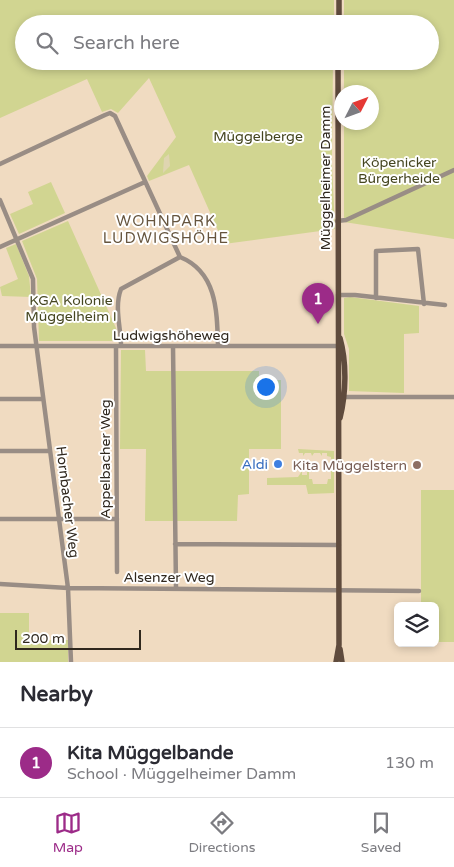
<!DOCTYPE html>
<meta charset="utf-8">
<style>
body{margin:0;font-family:"Varela Round",sans-serif;background:#f7f7f7;color:#2b2b33}
.controls{position:absolute;right:15px;bottom:15px;display:grid;overflow:hidden;border-radius:8px;box-shadow:0 2px 8px #0003}
.controls button{width:45px;height:45px;display:grid;place-items:center;padding:0;border:0;border-bottom:1px solid #e1e1e2;background:#fff;color:#2b2b33;font:25px sans-serif}
.compass{position:absolute;left:334px;top:85px;width:45px;height:45px;border-radius:50%;background:#fff;box-shadow:0 2px 8px #0003;rotate:48deg}
.scale{position:absolute;left:15px;bottom:12px;width:126px;box-sizing:border-box;padding-left:5px;border:2px solid #30281e;border-top:0;font-size:14px;line-height:18px;white-space:nowrap;color:#30281e;-webkit-text-stroke:4px #fff;paint-order:stroke}
.you{position:absolute;left:265px;top:386px;width:18px;height:18px;margin:-12px;border:4px solid #fff;border-radius:50%;background:#1a73e8;box-shadow:0 0 0 8px #1a73e833}
.badge{display:grid;place-items:center;width:32px;height:32px;border-radius:50%;background:#9c2b88;color:#fff;font-size:16px;font-weight:700}
.pin{position:absolute;translate:-50% -41px;filter:drop-shadow(0 1px 2px #0008)}
.pin::after{content:'';position:absolute;top:26px;width:18px;height:15px;background:inherit;clip-path:polygon(0 0,100% 0,50% 100%)}
.list{margin:0;padding:0;list-style:none}
h2{display:flex;justify-content:space-between;align-items:center;height:65px;margin:0;padding:0 20px;font-size:21px}
h2 small{font-size:16px;font-weight:400;color:#7c7c81}
.list li{display:grid;grid-template-columns:32px 1fr auto;gap:15px;align-items:center;box-sizing:border-box;height:70px;padding:0 20px;border-top:1px solid #e1e1e2}
.list b{display:block;font-size:19px;white-space:nowrap}
.list p{margin:0;font-size:16px;white-space:nowrap;color:#7c7c81}
.list em{font-size:16px;font-style:normal;color:#7c7c81}
.icon{flex:none;width:28px;height:28px;fill:none;stroke:currentColor;stroke-width:2;stroke-linecap:round;stroke-linejoin:round}
.map{position:relative;flex:none;width:454px;height:662px;overflow:hidden}
.search{position:absolute;background:#fff;box-shadow:0 2px 8px #0003;left:15px;right:15px;top:15px;height:55px;display:flex;align-items:center;gap:12px;box-sizing:border-box;padding:0 18px;border-radius:28px;color:#7c7c81;font-size:19px}
.sheet{height:135px;background:#fff}
nav{display:flex;justify-content:space-around;align-items:center;box-sizing:border-box;height:70px;border-top:1px solid #e1e1e2;background:#fff;font-size:14px;color:#7c7c81}
nav a{display:grid;justify-items:center;gap:2px}
nav .on{color:#9c2b88}
.map>svg:first-child{display:block}
</style>
<div class="map">
<svg width="454" height="662" viewBox="0 0 454 662">
<rect width="100%" height="100%" fill="#f0dbc1"/>
<path fill="#d1d591" d="M0,0h334v24h-310v37h309l-1,102 3,66 -111,15 -35,-79 -40,16 -2,-5 29,-39 -27,-59 -31,35 -7,-4 -9,3 -15,-33 -87,39z
M344,0h110v239l-110,-17v-99l28,-1v-30h-28v-31h86v-37h-86z
M51,182l14,31 -46,21 -9,-20 23,-10 -5,-12z
M68,221l48,107 2,13h-79l-2,-62 -15,-38z
M16,244l13,32 2,21 -29,-1 -2,-9 18,-8 -12,-31z
M350,297l69,9v27l-15,1v59l-55,-2v-42l-5,-15v-36z
M121,350h24l1,21h113v9h22v69h-32v45l-11,1 -1,26h-92l1,-72h-26z
M298,449l36,2v15l-6,-1v-2h3v-6l-4,-1v-3h-5v3l-2,-3h-6l-2,3 -1,-3h-6l-2,3v-3h-4z
M302,471v4h5v-4h5l-3,1v7h3l1,5h14l1,-5h3v-7l-3,-1h6v22l-26,1 -2,-9h-39v-7l31,-1z
M421,490h33v152h-19v-36h-14z
M0,613h29v27h39v22h-68z"/>
<path fill="#dfd5b0" d="M169,154l1,12 -7,7 1,-15z"/>
<g fill="none" stroke-linecap="round" stroke-linejoin="round">
<path stroke="#998d85" stroke-width="4.5" d="M0,164l105,-49 5,-2 5,3 65,141c37,15 37,54 38,89
M0,200l33,79 1,48 34,261 3,74
M337,221l9,-1 108,-50
M0,247l145,-65
M338,295h17l90,10
M376,298v-47l42,-2 6,55
M0,346h341
M116,346l1,226
M121,346c0,-18 -7,-39 0,-57l59,-32
M173,346l3,242
M342,397h112
M0,399h43
M0,451h50
M0,519h117
M175,544l164,1
M0,584l68,4 351,3"/>
<path stroke="#5f4b3d" stroke-width="5.5" d="M339,24v-24
M340,418c6,-24 7,-55 0,-80
M340,649l2,13
M336,662l3,-17 -1,-584"/>
</g>
<circle fill="#3f7fe0" stroke="#fff" stroke-width="2" cx="278" cy="464" r="5"/>
<circle fill="#8d6e63" stroke="#fff" stroke-width="2" cx="417" cy="465" r="5"/>
<g text-anchor="middle" stroke-width="4" stroke-linejoin="round" paint-order="stroke">
<g font-size="14" fill="#454620" stroke="#fff">
<text x="258" y="141">Müggelberge</text>
<text x="399" y="167">Köpenicker<tspan x="399" dy="16">Bürgerheide</tspan></text>
<text x="71" y="305">KGA Kolonie<tspan x="71" dy="16">Müggelheim I</tspan></text>
</g>
<g font-size="14" fill="#30281e" stroke="#fff">
<text transform="translate(325 178) rotate(-90)" y="5">Müggelheimer Damm</text>
<text x="171" y="340">Ludwigshöheweg</text>
<text transform="translate(105 459) rotate(-90)" y="5">Appelbacher Weg</text>
<text transform="translate(68 502) rotate(83)" y="5">Hornbacher Weg</text>
<text x="169" y="582">Alsenzer Weg</text>
</g>
<g font-size="14" fill="#366cbe" stroke="#fff" text-anchor="end">
<text x="268" y="469">Aldi</text>
</g>
<g font-size="14" fill="#785e54" stroke="#fff" text-anchor="end">
<text x="407" y="470">Kita Müggelstern</text>
</g>
<g font-size="15" letter-spacing="1" fill="#66553e" stroke="#fff">
<text x="166" y="226">WOHNPARK<tspan x="166" dy="17">LUDWIGSHÖHE</tspan></text>
</g>
</g>
</svg>
<div class="controls">
<button><svg class="icon" aria-label="layers" viewBox="0 0 24 24"><path d="M12 4l9 5-9 5-9-5zM3 14l9 5 9-5"/></svg></button>
</div>
<svg class="compass" viewBox="-18 -18 36 36"><path d="M0-13l5 13h-10z" fill="#e53935"/><path d="M0 13l5-13h-10z" fill="#7c7c81"/></svg>
<div class="scale">200 m</div>
<div class="you"></div>
<div class="pin badge" style="left:318px;top:324px">1</div>
<div class="search"><svg class="icon" aria-label="search" viewBox="0 0 24 24"><circle cx="10" cy="10" r="6"/><path d="M15 15l6 6"/></svg>Search here</div>
</div>
<section class="sheet">
<h2>Nearby<small></small></h2>
<ul class="list">
<li><span class="badge">1</span><div><b>Kita Müggelbande</b><p>School · Müggelheimer Damm</p></div><em>130 m</em></li>
</ul>
</section>
<nav>
<a class="on"><svg class="icon" aria-label="map" viewBox="0 0 24 24"><path d="M3 6l6-2 6 2 6-2v14l-6 2-6-2-6 2zM9 4v14M15 6v14"/></svg>Map</a>
<a><svg class="icon" aria-label="directions" viewBox="0 0 24 24"><path d="M12 3l9 9-9 9-9-9zM9 14v-3h6M13 9l2 2-2 2"/></svg>Directions</a>
<a><svg class="icon" aria-label="saved" viewBox="0 0 24 24"><path d="M7 4h10v16l-5-4-5 4z"/></svg>Saved</a>
</nav>
